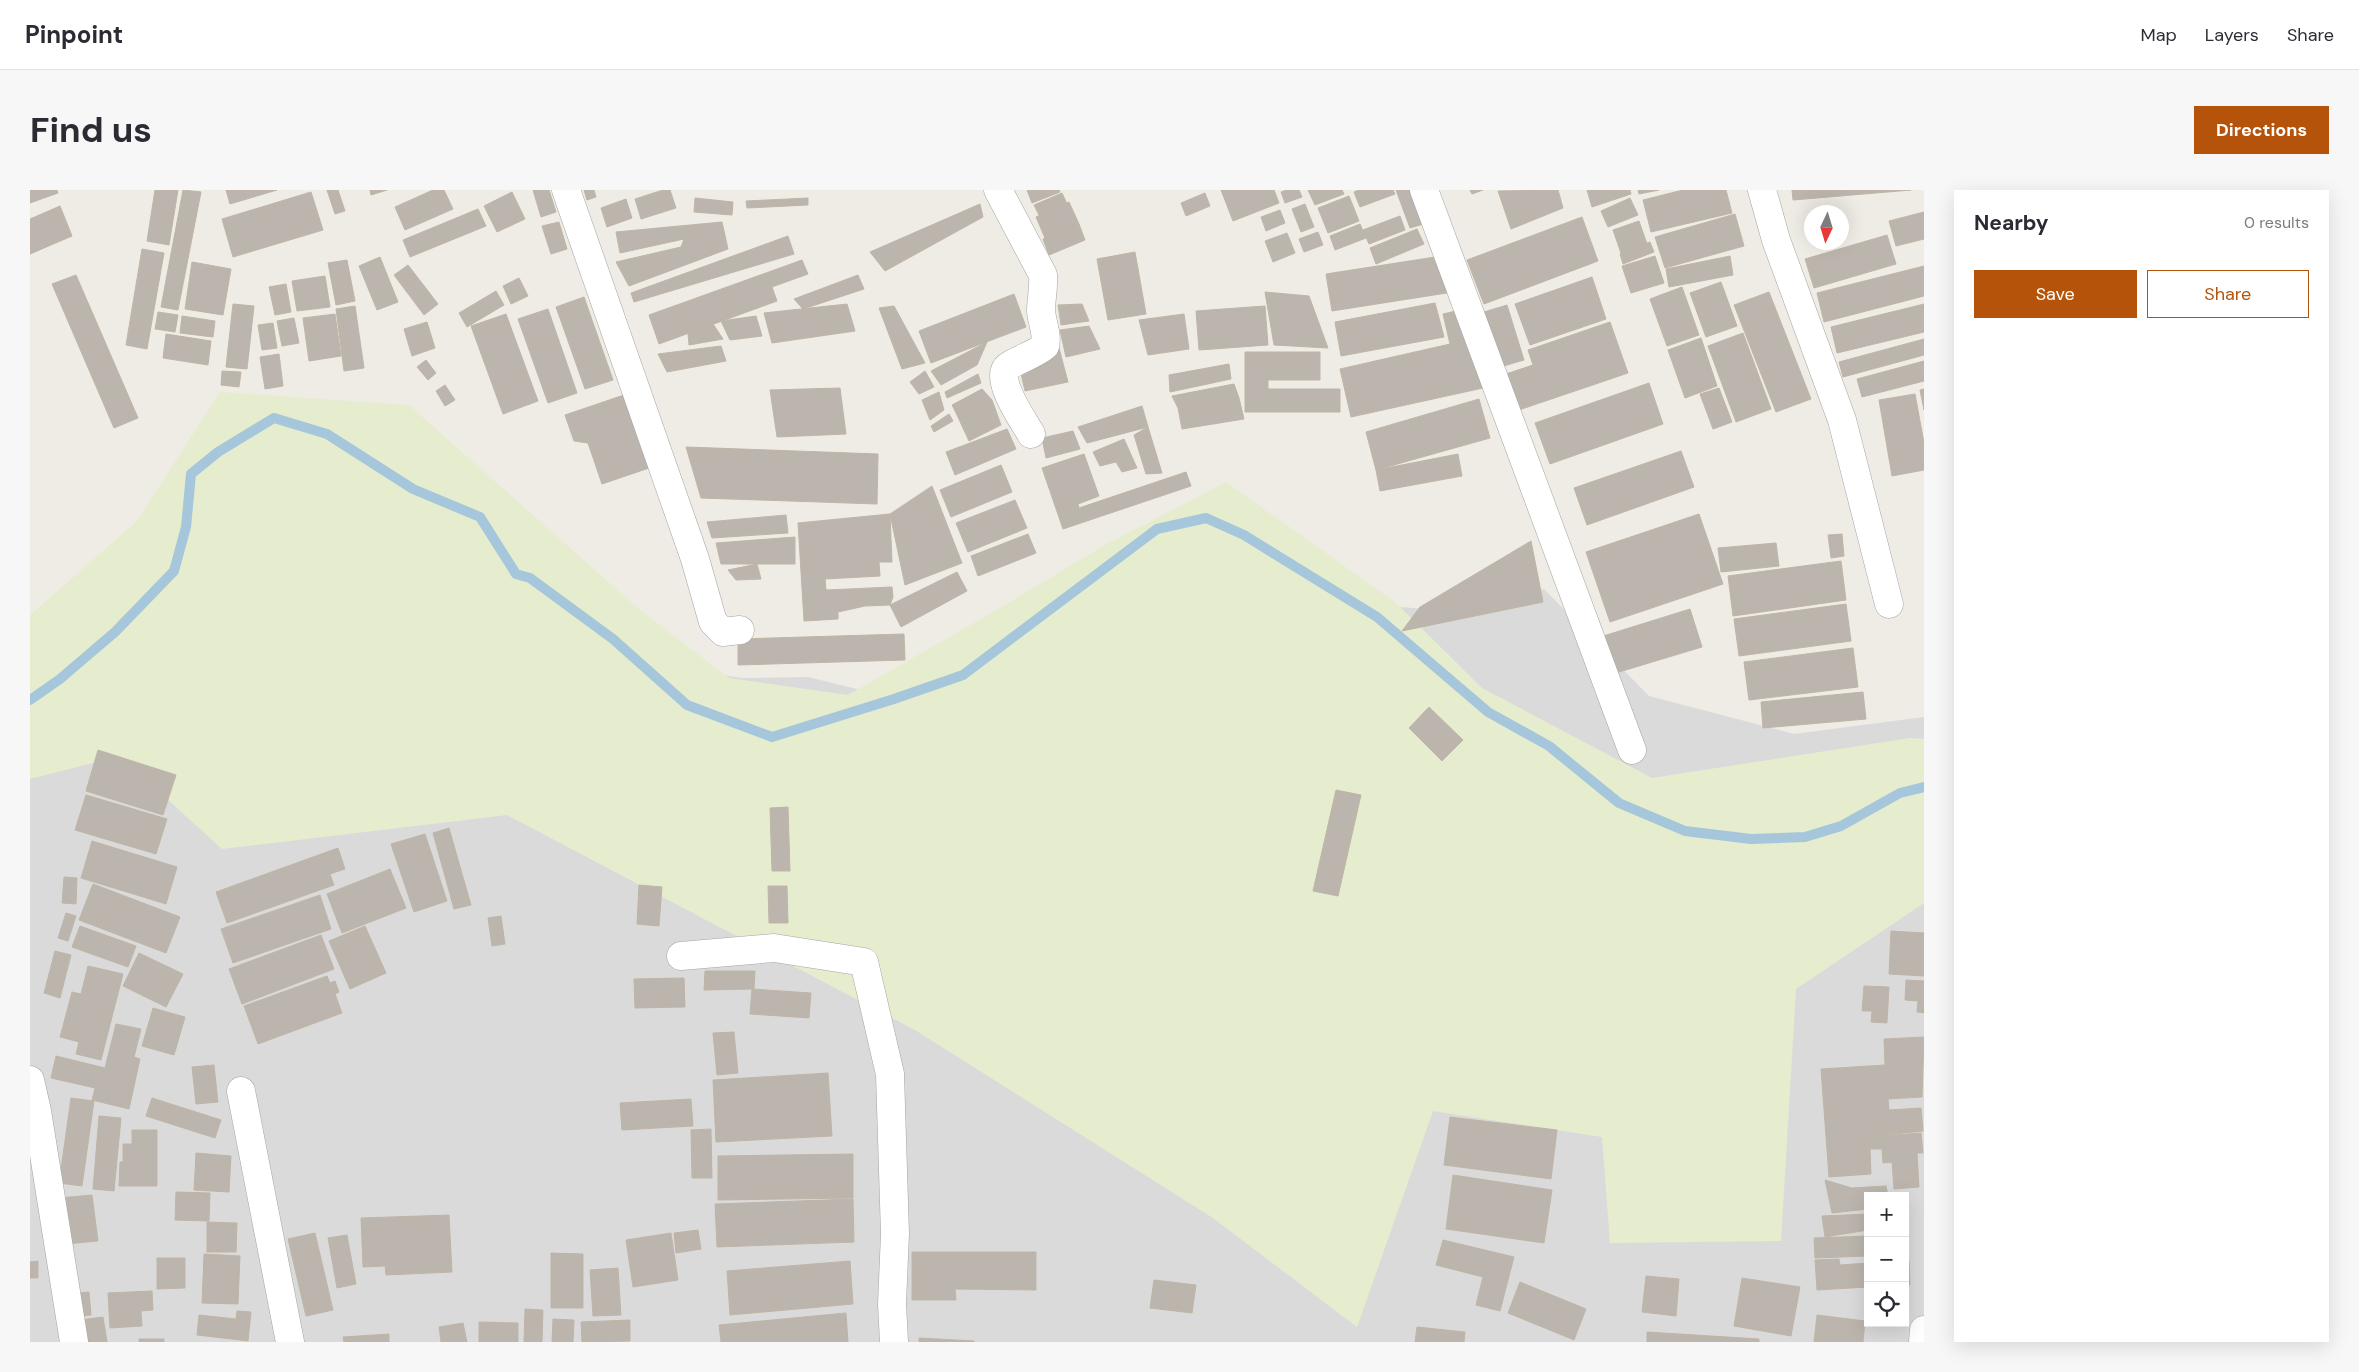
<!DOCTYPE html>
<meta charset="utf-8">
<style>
body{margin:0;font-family:"DM Sans",sans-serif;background:#f7f7f7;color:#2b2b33}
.controls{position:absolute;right:15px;bottom:15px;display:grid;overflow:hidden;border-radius:0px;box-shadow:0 5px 20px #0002}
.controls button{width:45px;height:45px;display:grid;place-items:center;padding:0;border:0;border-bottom:1px solid #e1e1e2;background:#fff;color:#2b2b33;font:25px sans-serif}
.compass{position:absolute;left:1774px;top:15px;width:45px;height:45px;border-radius:50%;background:#fff;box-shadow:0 5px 20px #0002;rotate:184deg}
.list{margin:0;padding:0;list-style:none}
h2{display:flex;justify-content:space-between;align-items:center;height:65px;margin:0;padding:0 20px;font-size:21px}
h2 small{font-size:16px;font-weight:400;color:#7c7c81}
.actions{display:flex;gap:10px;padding:15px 20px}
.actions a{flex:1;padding:11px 0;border:1px solid #b45309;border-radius:0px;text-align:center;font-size:18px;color:#b45309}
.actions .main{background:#b45309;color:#fff}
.icon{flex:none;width:28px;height:28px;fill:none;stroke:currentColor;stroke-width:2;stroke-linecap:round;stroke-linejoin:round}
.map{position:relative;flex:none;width:1894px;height:1152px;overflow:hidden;border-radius:0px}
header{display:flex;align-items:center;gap:30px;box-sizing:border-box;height:70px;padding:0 25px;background:#fff;border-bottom:1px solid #e1e1e2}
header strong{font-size:24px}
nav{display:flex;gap:28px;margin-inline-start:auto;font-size:18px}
.intro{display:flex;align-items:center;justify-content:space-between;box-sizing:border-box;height:120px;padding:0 30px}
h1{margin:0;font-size:35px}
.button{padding:12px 22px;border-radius:0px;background:#b45309;color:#fff;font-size:18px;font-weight:700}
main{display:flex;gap:30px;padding:0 30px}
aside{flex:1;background:#fff;border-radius:0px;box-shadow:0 5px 20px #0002}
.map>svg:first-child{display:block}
</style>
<header>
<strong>Pinpoint</strong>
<nav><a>Map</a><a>Layers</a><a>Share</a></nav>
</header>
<div class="intro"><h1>Find us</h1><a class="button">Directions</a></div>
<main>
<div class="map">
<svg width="1894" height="1152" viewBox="0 0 1894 1152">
<rect width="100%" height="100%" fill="#eeece4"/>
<path fill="#dbdada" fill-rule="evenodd" d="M1514,399l105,107 145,38 130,-17v625h-1894v-703l620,25 92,14 66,-1 142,35 387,-110 114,9zM1838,1006h37v127h-37z"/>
<path fill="#e6edcf" d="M190,202l189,13 231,205 89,68 119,17 140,-80 115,-69 123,-64 169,120 87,86 170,90 258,-40 14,1v164l-128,86 -15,252 -171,2 -8,-106 -169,-26 -76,216 -144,-109 -298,-188 -408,-215 -285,34 -102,-93 -90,23v-164l107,-94z"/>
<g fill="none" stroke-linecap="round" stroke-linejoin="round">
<path stroke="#a5c6db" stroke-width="10" d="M0,510l30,-21 55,-47 59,-61 12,-44 5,-53 27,-22 56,-34 53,16 86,55 67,28 36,57 14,4 83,61 74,66 85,32 122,-38 69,-24 194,-146 49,-11 38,17 133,82 111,95 61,34 70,57 66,28 66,8 54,-2 36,-11 59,-33 24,-6"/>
</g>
<path fill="#bbb5ad" stroke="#bfb5a6" d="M0,0h27l1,3 -28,10z
M125,0h23l-9,55 -22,-4z
M153,0l18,2 -23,118 -17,-3z
M196,0h51l-47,14z
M297,0h11l7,21 -10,3z
M340,0h17l-16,5z
M403,0h11l9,19 -48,21 -10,-23z
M503,0h16l7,22 -15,5z
M554,0h10l2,7 -9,3z
M633,0h7l6,18 -35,11 -6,-20z
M997,0h32l1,2 -28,11z
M1191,0h53l5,13 -46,18z
M1257,0h12l3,7 -17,6 -4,-11z
M1278,0h34l2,4 -29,11z
M1329,0h34l2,4 -35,13 -6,-15z
M1366,0h22l12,32 -20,6z
M1440,0h13l-11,4z
M1528,0l5,18 -52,21 -13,-38z
M1557,0h43l1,4 -39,13z
M1608,0h21l-20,4z
M1653,0h43l6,23 -81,19 -8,-32z
M1762,0h119l-118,10z
M281,2l12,38 -90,27 -11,-38z
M482,2l13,27 -28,13 -13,-26z
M1032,3l5,11 -28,11 -5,-10z
M1175,3l5,13 -24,10 -5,-13z
M1319,6l10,25 -31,12 -10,-25z
M665,8l38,4 -1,13 -38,-3z
M778,8v7l-61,3 -1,-7z
M1600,8l8,17 -30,12 -7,-16z
M596,9l6,19 -25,9 -6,-19z
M1039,12l10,22 -34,14 -9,-21z
M950,14l3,13 -98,54 -15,-19z
M1275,14l9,23 -13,5 -9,-23z
M30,16l12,30 -42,18v-35z
M448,19l8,17 -76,31 -7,-17z
M1250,20l5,13 -19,8 -5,-14z
M1894,22v27l-28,7 -7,-25z
M1705,24l9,32 -79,22 -10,-31z
M1370,26l5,14 -36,14 -6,-14z
M1552,27l16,44 -114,43 -17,-44z
M1609,31l8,23 -26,9 -8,-23z
M529,32l8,27 -16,5 -9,-28z
M692,32l6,27 -99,37 -13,-24 65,-15 3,-8 -64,14 -4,-21z
M1049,34l6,16 -36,15 -6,-16z
M1330,34l6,14 -31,12 -5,-14z
M1387,39l7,15 -48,20 -6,-16z
M1288,42l5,13 -19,7 -5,-13z
M1257,43l8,20 -22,9 -8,-21z
M1857,45l9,29 -82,24 -9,-29z
M758,46l6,18 -160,48 -3,-9z
M1620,52l4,10 -31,12 -3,-10z
M112,59l22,4 -17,96 -21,-4z
M1105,62l11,62 -38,6 -11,-61z
M1418,65l5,37 -121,19 -6,-37z
M1625,66l9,27 -33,10 -9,-27z
M1700,66l3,19 -64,12 -3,-18z
M350,67l18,45 -21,8 -18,-44z
M317,70l8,41 -19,4 -8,-42z
M772,70l6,14 -36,13 5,14 -118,43 -10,-29z
M162,72l39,7 -8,46 -38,-6z
M378,75l30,39 -14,11 -30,-40z
M1894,76v30l-100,26 -7,-29z
M46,85l62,143 -24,10 -62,-144z
M828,85l6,14 -61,20 -9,-10z
M295,86l5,31 -33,4 -5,-30z
M1562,87l14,42 -76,26 -15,-41z
M489,88l9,18 -17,8 -8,-18z
M1691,92l16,44 -31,11 -16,-44z
M256,94l5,28 -16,3 -6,-28z
M1652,97l17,48 -32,11 -17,-47z
M466,101l8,14 -37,22 -8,-14z
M1235,102l44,4 19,52 -54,-3z
M1739,102l42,107 -35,13 -42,-107z
M984,104l12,33 -95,36 -12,-32z
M554,107l29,83 -28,9 -29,-82z
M1405,113l9,34 -103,19 -6,-34z
M203,114l21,2 -7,63 -21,-2z
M817,114l8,27 -83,12 -8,-30z
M1052,114l7,17 -28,4 -3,-20z
M1894,114v28l-87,21 -6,-26z
M1477,115l17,55 -24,7 -16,-55z
M325,116l9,62 -20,3 -8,-62z
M864,116l31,57 -23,6 -23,-61z
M1235,116l3,39 -69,5 -3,-39z
M518,119l29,84 -29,10 -30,-84z
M1435,119l18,79 -132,29 -11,-48 110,-25 -7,-30z
M128,122l20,3 -3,17 -20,-3z
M305,124l6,42 -32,5 -6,-43z
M476,124l32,87 -35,13 -32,-88z
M1154,124l5,35 -41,6 -9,-35z
M152,126l33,5 -2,16 -33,-4z
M726,126l6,20 -32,4 -9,-19z
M264,128l5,25 -17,3 -5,-25z
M397,132l8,26 -23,8 -8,-27z
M1580,132l18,51 -115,39 -13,-36 33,-11 -5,-15z
M243,133l4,25 -15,2 -4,-25z
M683,134l10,15 -34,6 -1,-12z
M1059,136l11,23 -34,8 -6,-27z
M1713,143l28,76 -35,13 -28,-76z
M136,144l45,7 -3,24 -45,-7z
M1671,148l16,48 -32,12 -17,-48z
M1894,149v16l-81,22 -4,-15z
M957,152l-10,23 -36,20 -10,-14z
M691,156l5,15 -59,11 -9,-18z
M1029,158l9,34 -43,9 -8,-35z
M1215,162h75v28h-52v9h72v23h-95z
M249,164l4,32 -18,3 -5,-32z
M396,170l10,13 -8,7 -11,-13z
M1894,171v20l-62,16 -5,-18z
M1199,174l2,15 -61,13 -1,-17z
M192,181l19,1 -2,15 -18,-2z
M895,181l9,16 -15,7 -9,-12z
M948,184l3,9 -34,15 -2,-6z
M1619,193l14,41 -113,40 -15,-41z
M1204,194l5,14 -61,10 -6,-12z
M415,195l10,15 -10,6 -9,-15z
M810,198l6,46 -69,3 -7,-47z
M1689,198l13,34 -19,7 -13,-35z
M952,199l10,11 -35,15 -5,-10z
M1894,199v21l-4,-20z
M909,202l5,18 -14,10 -8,-20z
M1885,204l9,49v27l-32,6 -13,-76z
M594,205l25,73 -47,16 -14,-41 -14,-2 -9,-26z
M1209,208l5,21 -62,10 -4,-21z
M1449,209l11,39 -114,32 -10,-38z
M962,210l9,25 -32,16 -12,-26z
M1112,216l6,21 -61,16 -9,-16z
M919,224l4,7 -19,11 -3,-6z
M1118,237l14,46 -16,1 -12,-39z
M977,239l9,20 -61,26 -9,-23z
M1043,241l7,18 -34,9 -4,-20z
M1094,249l13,29 -15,4 -6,-10 -16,4 -7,-14z
M656,257l192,7 -1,50 -176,-6z
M1651,261l13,36 -107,38 -13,-37z
M1054,264l15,42 -21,8 1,4 107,-36 5,14 -128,43 -21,-61z
M1428,264l4,22 -82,15 -4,-21z
M971,275l11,27 -61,25 -11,-27z
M902,296l30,77 -57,22 -15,-71z
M985,310l12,28 -59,24 -12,-29z
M860,324l2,48h-13l1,14 -55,3 1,11 66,-3 1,10 -3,8 -25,1 -27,6v7l-34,2 -6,-98z
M1669,324l24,70 -113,38 -24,-70z
M756,325l2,18 -76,5 -5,-16z
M998,344l8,19 -58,23 -7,-20z
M1812,344l2,22 -13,2 -3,-23z
M765,347v27h-74l-5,-21z
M1501,351l12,61 -141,29 18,-24z
M1746,353l3,23 -58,6 -3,-24z
M1811,371l5,39 -113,16 -5,-40z
M727,374l4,15 -25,1 -8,-10z
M927,382l10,19 -66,36 -11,-22z
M1816,414l5,37 -112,15 -5,-37z
M1660,419l12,38 -93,28 -12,-37z
M874,444l1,26 -167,5v-26z
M1823,458l5,39 -109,13 -5,-38z
M1833,502l3,27 -103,9 -2,-26z
M1399,517l34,33 -21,21 -33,-33z
M68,560l78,25 -13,40 -77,-24z
M1306,600l25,5 -23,101 -25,-5z
M56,605l81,24 -11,35 -81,-24z
M758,617l2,64h-18l-2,-63z
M419,638l22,77 -17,4 -21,-76z
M395,644l22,67 -33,11 -23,-68z
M62,651l85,26 -11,37 -85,-26z
M308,658l7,21 -15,5 4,11 -107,38 -11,-31z
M360,679l16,39 -64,25 -15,-39z
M34,687l13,1 -1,26 -14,-1z
M63,694l87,33 -14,36 -87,-33z
M609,695l23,2 -3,39 -22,-2z
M738,696h19l1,37h-19z
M290,705l11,34 -98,34 -12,-34z
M36,723l10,3 -8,25 -10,-3z
M471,726l4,28 -13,2 -4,-28z
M50,736l56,20 -8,21 -56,-20z
M335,736l21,47 -36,16 -21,-48z
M1861,741l33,2v43l-35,-2z
M291,745l13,34 -92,35 -13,-35z
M25,761l16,4 -11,43 -16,-5z
M109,763l44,21 -17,33 -43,-21z
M58,776l35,8 -22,86 -25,-6 3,-12 -19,-5 12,-45 9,2z
M675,781h50l-1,18 -50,1z
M297,786l3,7 5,-2 4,11 -4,2 7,19 -84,31 -14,-38z
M654,788l1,29 -50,1 -1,-29z
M1876,790l18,1v32l-7,-1 1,-11 -13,-1z
M1834,796l25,1 -2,36 -16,-1 1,-11h-10z
M722,799l59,4 -2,25 -59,-4z
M123,818l32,9 -11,38 -32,-9z
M86,834l25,5 -7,28 6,2 -11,50 -37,-9 3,-12 -44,-10 5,-22 49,12z
M704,842l4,41 -21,2 -4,-42z
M1894,847l-2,60 -34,2 1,11 32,-2 2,23 -58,6 56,-4 2,20h-6l2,34 -25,2 -2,-27 -9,1 -1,-14h-12l1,25 -42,3 -8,-108 64,-4 -1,-26z
M184,875l4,37 -22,2 -4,-37z
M798,883l4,63 -116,6 -3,-62z
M41,908l23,3 -12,85 -23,-3z
M122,908l69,22 -6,18 -69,-22z
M661,909l2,27 -71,4 -2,-27z
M69,926l22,2 -7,73 -21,-2z
M1420,927l107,13 -6,49 -107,-14z
M681,939l1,49h-20l-1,-48z
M102,940h25v56h-38l1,-24h3v-18h9z
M166,963l35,3 -2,36 -35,-2z
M823,964v44l-135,2v-44z
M1423,985l99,15 -8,53 -98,-14z
M1795,990l27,8 34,-2 2,10h-20v13l-36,4z
M146,1002l34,1 -1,28 -34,-1z
M62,1005l6,46 -33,3 -6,-46z
M823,1009l1,43 -137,5 -2,-43z
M1838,1024v16l-43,7 -3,-21z
M419,1025l3,57 -66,3 -1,-9 -22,1 -2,-49z
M177,1032l30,1 -1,29h-29z
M668,1040l3,19 -25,4 -2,-20z
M285,1043l18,77 -27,6 -18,-77z
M641,1043l7,47 -45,7 -7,-47z
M317,1045l9,49 -19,4 -9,-50z
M1838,1046v20l-53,2 -1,-20z
M1413,1050l71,17 -14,54 -24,-6 7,-28 -47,-12z
M882,1062h124v38l-81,-1 1,11h-44z
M521,1063l32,1v54h-32z
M174,1064l36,2 -2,48 -36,-1z
M127,1068h28v30l-28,1z
M1809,1069l1,6 28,-2v24l-51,3 -2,-30z
M8,1071v17h-8v-16z
M820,1071l3,43 -123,11 -3,-44z
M1875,1071h4l1,24h-5z
M588,1078l3,47 -28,1 -3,-46z
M1616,1086l33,3 -3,37 -34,-4z
M1712,1088l58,9 -9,49 -57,-10z
M1124,1090l42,5 -4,28 -42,-5z
M1490,1092l66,27 -12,31 -66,-27z
M122,1101l1,19 -12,1 1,15 -32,2 -2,-35z
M59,1102l2,23 -10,1 -2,-23z
M495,1119l18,1 -1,32h-18z
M207,1121l14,1 -3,29 -51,-6 2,-20 37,4z
M816,1123l2,29h-127l-2,-17z
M1787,1125l48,6 -2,21h-49z
M73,1127l4,25h-24l-3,-22z
M523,1129l21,1 -1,22h-21z
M600,1130v21l-48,1 -1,-20z
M449,1132l39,1v19h-39z
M433,1133l4,19h-26l-2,-15z
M1387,1137l48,5 -1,10h-49z
M1617,1142l112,7v3h-112z
M359,1144v8h-45l-1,-5z
M889,1148l55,3v1h-55z
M109,1149h25v3h-25z"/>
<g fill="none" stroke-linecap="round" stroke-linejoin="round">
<g stroke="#a4a4a4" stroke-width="29">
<path id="street" d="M536,0l129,369 18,63 10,10 17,-2
M968,0l45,85c1,13 -2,24 -2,36 1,12 7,24 4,35 -11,9 -24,12 -35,19 -19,11 14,56 21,69
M1394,0l208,560
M1732,0l14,50 66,180 47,184
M651,766l93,-8 90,14 26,112 5,160 -3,70 2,38
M0,890l7,31 37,231
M211,901l49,251
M1893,1152l1,-12"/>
</g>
<use href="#street" stroke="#fff" stroke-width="28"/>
</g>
</svg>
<div class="controls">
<button>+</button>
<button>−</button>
<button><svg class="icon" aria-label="locate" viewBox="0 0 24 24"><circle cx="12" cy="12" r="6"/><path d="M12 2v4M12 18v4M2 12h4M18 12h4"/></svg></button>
</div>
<svg class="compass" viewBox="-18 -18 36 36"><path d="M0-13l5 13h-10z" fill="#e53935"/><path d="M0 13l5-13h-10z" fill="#7c7c81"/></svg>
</div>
<aside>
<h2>Nearby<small>0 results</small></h2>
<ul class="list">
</ul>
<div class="actions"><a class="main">Save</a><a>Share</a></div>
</aside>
</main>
